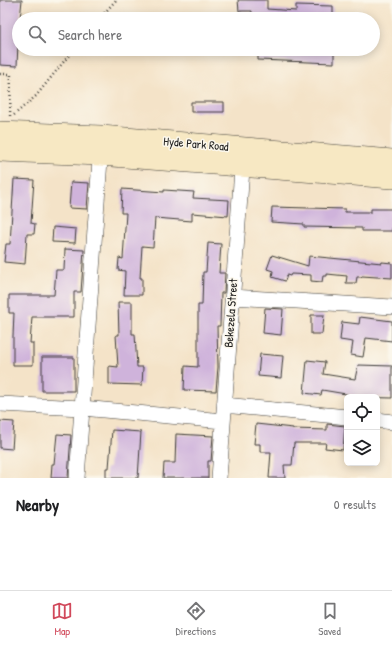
<!DOCTYPE html>
<style>
body{margin:0;font-family:"Patrick Hand",sans-serif;background:#f6f6f6;color:#202124}
.controls{position:absolute;right:12px;bottom:12px;display:grid;overflow:hidden;border-radius:6px;box-shadow:0 2px 10px #0003}
.controls button{width:36px;height:36px;display:grid;place-items:center;padding:0;border:0;border-bottom:1px solid #e0e0e0;background:#fff;color:#202124;font:20px sans-serif}
.list{margin:0;padding:0;list-style:none}
h2{display:flex;justify-content:space-between;align-items:center;height:52px;margin:0;padding:0 16px;font-size:17px}
h2 small{font-size:13px;font-weight:400;color:#757577}
.icon{flex:none;width:22px;height:22px;fill:none;stroke:currentColor;stroke-width:2;stroke-linecap:round;stroke-linejoin:round}
.map{position:relative;flex:none;width:392px;height:478px;overflow:hidden}
.search{position:absolute;background:#fff;box-shadow:0 2px 10px #0003;left:12px;right:12px;top:12px;height:44px;display:flex;align-items:center;gap:10px;box-sizing:border-box;padding:0 14px;border-radius:22px;color:#757577;font-size:15px}
.sheet{height:112px;background:#fff}
nav{display:flex;justify-content:space-around;align-items:center;box-sizing:border-box;height:56px;border-top:1px solid #e0e0e0;background:#fff;font-size:11px;color:#757577}
nav a{display:grid;justify-items:center;gap:2px}
nav .on{color:#d1495b}
.map>svg:first-child{display:block}
</style>
<div class="map">
<svg width="392" height="478" viewBox="0 0 392 478">
<rect width="100%" height="100%" fill="#fbf7ec"/>
<filter id="ink" filterUnits="userSpaceOnUse"><feTurbulence type="fractalNoise" baseFrequency=".025" numOctaves="2"/><feDisplacementMap in="SourceGraphic" scale="8" xChannelSelector="R" yChannelSelector="G"/><feConvolveMatrix kernelMatrix="1 2 1 2 8 2 1 2 1" color-interpolation-filters="sRGB"/></filter>
<filter id="wash" filterUnits="userSpaceOnUse"><feTurbulence type="fractalNoise" baseFrequency=".012" numOctaves="4" result="noise"/><feDisplacementMap in="SourceGraphic" scale="16" xChannelSelector="R" yChannelSelector="G"/><feGaussianBlur stdDeviation="0.9" result="paint"/><feColorMatrix in="noise" values="0 0 0 0 0 0 0 0 0 0 0 0 0 0 0 0 0 1.4 0 .05"/><feComposite in="paint" operator="in"/></filter>
<g filter="url(#wash)">
<rect width="100%" height="100%" fill="#f4e3c8"/>
<g id="blocks">
<path fill="#cfb3db" d="M0,0h22l-2,19h-1l-2,47 -17,-1z
M238,0h29v9l29,2v-6l37,1v13h-82l1,-8h-13z
M258,49h76v14l-76,-3z
M191,102h33v10h-33z
M14,179l20,1 -3,43 4,1 -1,10h-7l-2,30 -21,-2 2,-18h4z
M71,182l18,1 -2,26 -18,-1z
M122,189l42,3v-2l30,2 -1,6 36,2 -1,16 -36,-3v8l-37,-3 -2,29 -11,-1 -2,32h2v17h-18l1,-24 -7,-1 1,-12 4,1 3,-46h-5z
M272,207l73,2v3h26v-3h21v22h-30v-3l-58,-1v-3l-33,-2z
M53,227l23,2 -1,14 -23,-1z
M208,243l13,1 -2,29h6l-1,20h-3l-1,33h-3l1,41 -2,24 -32,-1 1,-24 13,1v-62h4l1,-33h3z
M65,249l19,1 -3,42h-7v25h-42l-2,26h3v22h-20v-29l1,-23h-5v-18h45l2,-25h8z
M272,255l36,11 1,-10 73,7v-1l10,1v15l-30,-2 -1,1h-4l-1,6h-10l1,-7 -20,-2v2h-4l-1,6 -11,-1v-6l-20,-1 -1,2 -3,-1 -2,6 -13,-4 1,-6 -6,-2z
M118,302h14v32h3l2,33h6l-1,18 -33,-1v-18l9,1 -2,-32h3z
M265,308l18,1 -2,26 -18,-2z
M311,315h13l-2,19h-11z
M360,317l32,4v20l-26,-3 -3,19 -12,-2 2,-13 -13,-2 2,-18 17,2z
M260,354l23,2 -2,22 -23,-2z
M42,357h32v34h-32z
M307,360l18,2 -2,12 32,5 3,-14 34,1v32l-40,-1v-2l-30,-5 -1,5 -17,-2z
M0,421l14,1 -2,27 -12,-1z
M256,424l37,4v1l34,1v-6l18,2 -2,24 -18,-2 1,-5h-32l-2,22h-8l1,13h-16l2,-26h-11v-8h-6z
M112,430l29,2 -3,46h-32v-10h3z
M57,434l14,1 -3,43h-17l1,-14h2z
M176,434l37,2 -2,25h-3v17h-45l1,-15h11z"/>
</g>
</g>
<g filter="url(#ink)">
<use href="#blocks" fill-opacity="0" stroke="#3c3a36" stroke-width="1"/>
<g fill="none" stroke-linecap="round" stroke-linejoin="round">
<g stroke="#3c3a36" stroke-width="16">
<path id="street" d="M232,297l160,10
M0,404l82,4 141,13
M224,405l123,12
M377,420l15,2
M77,478l24,-332
M219,478l24,-322"/>
</g>
<g stroke="#3c3a36" stroke-width="22">
<path id="secondary" d="M0,132l101,4 291,24
M0,151l100,4 292,23"/>
</g>
<path stroke="#3c3a36" stroke-width="2.5" stroke-dasharray="1 3" stroke-linecap="butt" d="M99,19l17,-19
M0,74h11l-1,43
M14,115l22,-19 38,-47"/>
<use href="#street" stroke="#fff" stroke-width="15"/>
<use href="#secondary" stroke="#f7e8c3" stroke-width="21"/>
</g>
</g>
<g text-anchor="middle" stroke-width="3" stroke-linejoin="round" paint-order="stroke">
<g font-size="12" fill="#1c1c1c" stroke="#fbf7ec">
<text transform="translate(196 144) rotate(5)" y="4">Hyde Park Road</text>
<text transform="translate(231 313) rotate(-86)" y="4">Bekezela Street</text>
</g>
</g>
</svg>
<div class="controls">
<button><svg class="icon" aria-label="locate" viewBox="0 0 24 24"><circle cx="12" cy="12" r="6"/><path d="M12 2v4M12 18v4M2 12h4M18 12h4"/></svg></button>
<button><svg class="icon" aria-label="layers" viewBox="0 0 24 24"><path d="M12 4l9 5-9 5-9-5zM3 14l9 5 9-5"/></svg></button>
</div>
<div class="search"><svg class="icon" aria-label="search" viewBox="0 0 24 24"><circle cx="10" cy="10" r="6"/><path d="M15 15l6 6"/></svg>Search here</div>
</div>
<section class="sheet">
<h2>Nearby<small>0 results</small></h2>
<ul class="list">
</ul>
</section>
<nav>
<a class="on"><svg class="icon" aria-label="map" viewBox="0 0 24 24"><path d="M3 6l6-2 6 2 6-2v14l-6 2-6-2-6 2zM9 4v14M15 6v14"/></svg>Map</a>
<a><svg class="icon" aria-label="directions" viewBox="0 0 24 24"><path d="M12 3l9 9-9 9-9-9zM9 14v-3h6M13 9l2 2-2 2"/></svg>Directions</a>
<a><svg class="icon" aria-label="saved" viewBox="0 0 24 24"><path d="M7 4h10v16l-5-4-5 4z"/></svg>Saved</a>
</nav>
